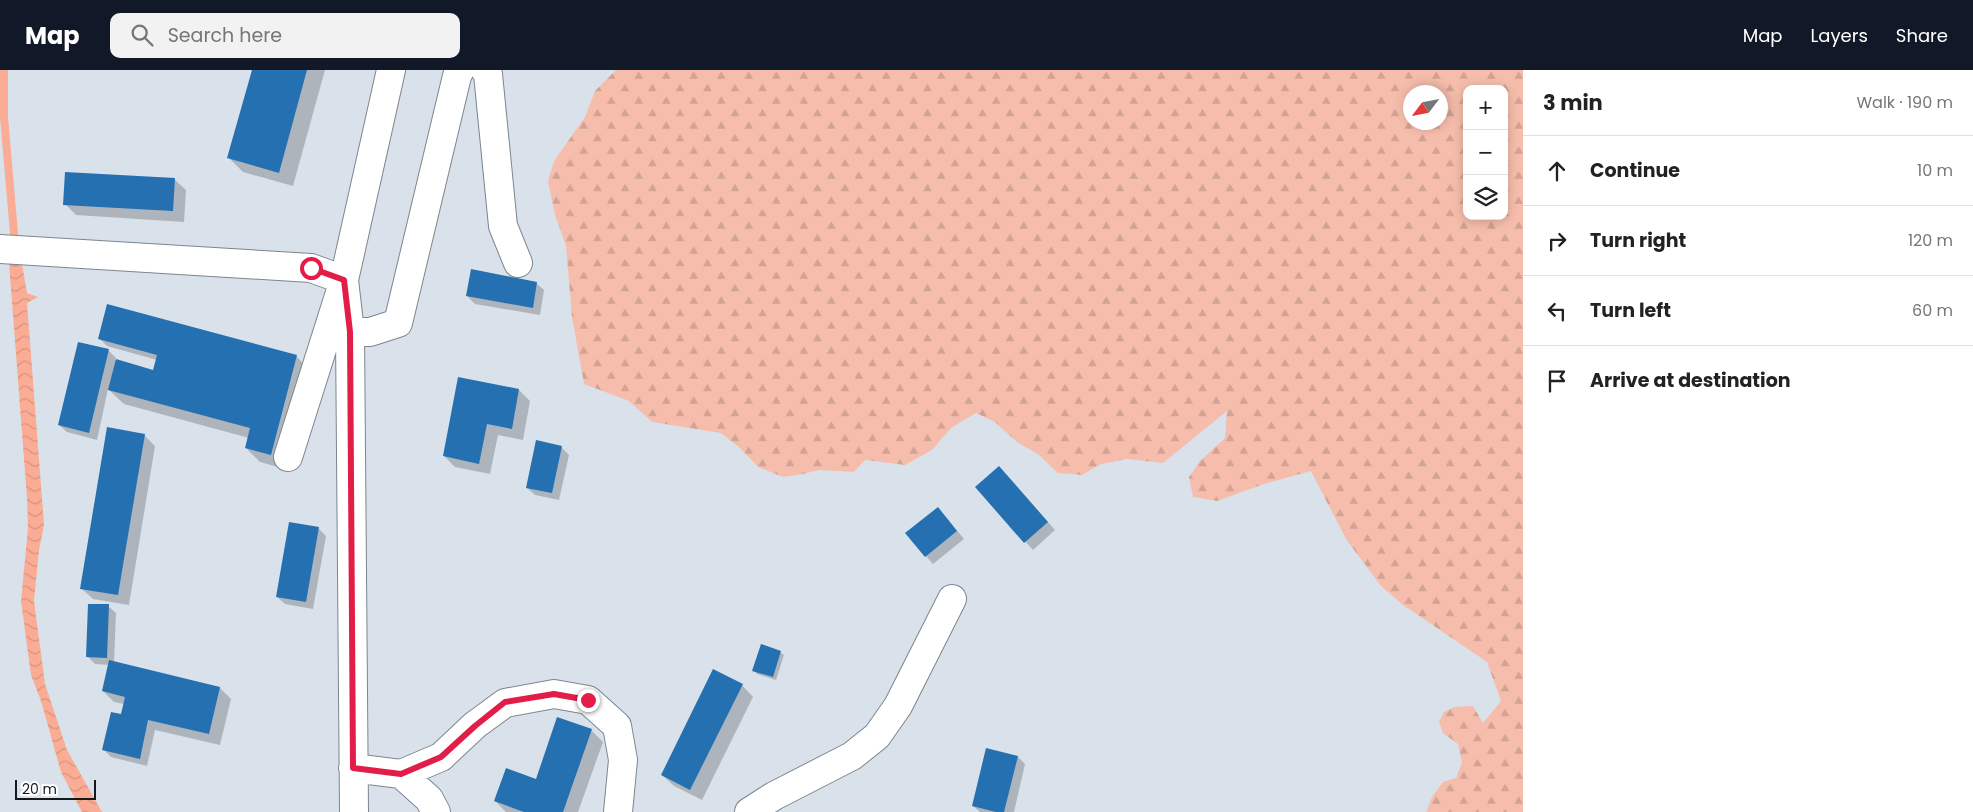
<!DOCTYPE html>
<meta charset="utf-8">
<style>
body{margin:0;font-family:Poppins,sans-serif;background:#f2f2f2;color:#222}
.controls{position:absolute;right:15px;top:15px;display:grid;overflow:hidden;border-radius:10px;box-shadow:0 2px 12px #0003}
.controls button{width:45px;height:45px;display:grid;place-items:center;padding:0;border:0;border-bottom:1px solid #e0e0e0;background:#fff;color:#222;font:25px sans-serif}
.compass{position:absolute;left:1403px;top:15px;width:45px;height:45px;border-radius:50%;background:#fff;box-shadow:0 2px 12px #0003;rotate:238deg}
.scale{position:absolute;left:15px;bottom:12px;width:81px;box-sizing:border-box;padding-left:5px;border:2px solid #16191c;border-top:0;font-size:14px;line-height:18px;white-space:nowrap;color:#16191c;-webkit-text-stroke:4px #fff;paint-order:stroke}
.stop{position:absolute;width:15px;height:15px;margin:-11px;border:4px solid #e11d48;border-radius:50%;background:#fff}
.stop.end{background:#e11d48;border-color:#fff;box-shadow:0 1px 5px #0008}
.list{margin:0;padding:0;list-style:none}
h2{display:flex;justify-content:space-between;align-items:center;height:65px;margin:0;padding:0 20px;font-size:21px}
h2 small{font-size:16px;font-weight:400;color:#767676}
.list li{display:grid;grid-template-columns:32px 1fr auto;gap:15px;align-items:center;box-sizing:border-box;height:70px;padding:0 20px;border-top:1px solid #e0e0e0}
.list b{display:block;font-size:19px;white-space:nowrap}
.list em{font-size:16px;font-style:normal;color:#767676}
.icon{flex:none;width:28px;height:28px;fill:none;stroke:currentColor;stroke-width:2;stroke-linecap:round;stroke-linejoin:round}
.map{position:relative;flex:none;width:1523px;height:742px;overflow:hidden}
header{display:flex;align-items:center;gap:30px;box-sizing:border-box;height:70px;padding:0 25px;background:#111827;color:#fff}
header strong{font-size:24px}
nav{display:flex;gap:28px;margin-inline-start:auto;font-size:18px}
.search{width:350px;height:45px;background:#f2f2f2;display:flex;align-items:center;gap:12px;box-sizing:border-box;padding:0 18px;border-radius:10px;color:#767676;font-size:19px}
main{display:flex}
aside{flex:1;background:#fff}
.map>svg:first-child{display:block}
</style>
<header>
<strong>Map</strong>
<div class="search"><svg class="icon" aria-label="search" viewBox="0 0 24 24"><circle cx="10" cy="10" r="6"/><path d="M15 15l6 6"/></svg>Search here</div>
<nav><a>Map</a><a>Layers</a><a>Share</a></nav>
</header>
<main>
<div class="map">
<svg width="1523" height="742" viewBox="0 0 1523 742">
<defs>
<pattern id="forest-firs" width="22" height="20" patternUnits="userSpaceOnUse" patternTransform="scale(1.25)"><rect width="22" height="20" fill="#f6bdac"/><path d="M5 1l3.5 6h-7zM16 11l3.5 6h-7z" fill="#d2a293"/></pattern>
<pattern id="water-waves" width="16" height="10" patternUnits="userSpaceOnUse" patternTransform="scale(1.25)"><rect width="16" height="10" fill="#fbac94"/><path d="M0 5q4-4 8 0t8 0" fill="none" stroke="#d6937f"/></pattern>
</defs>
<rect width="100%" height="100%" fill="#d9e2eb"/>
<path fill="url(#forest-firs)" fill-rule="evenodd" d="M616,0h907v742h-97l6,-15 11,-15 13,-4 6,-15 -4,-19 -15,-11 -4,-11 5,-10 10,-5 19,-1 10,17 18,-22 -14,-39 -84,-57 -22,-19 -35,-47 -35,-68 -47,13 -47,17 -24,-4 -4,-20 11,-16 25,-23 2,-27 -64,52 -36,-4 -26,5 -19,11 -24,-2 -19,-18 -22,-13 -22,-20 -19,-9 -25,15 -19,22 -27,15 -40,-5 -11,12 -35,-2 -16,4 -20,3 -25,-10 -18,-19 -19,-15 -69,-11 -23,-21 -45,-17 -12,-67 -6,-71 -11,-31 -7,-34 6,-20 31,-44 10,-26zM1467,19h37v127h-37zM1410,22h30v30h-30z"/>
<path fill="url(#water-waves)" d="M9,193l13,1 5,29 11,4 -11,6 17,222 -5,25 -5,51 11,83 22,66 35,62h-20l-21,-40 -20,-71 -10,-26 -10,-74 7,-73 -1,-30z"/>
<path fill="#0003" d="M253,0h72l-32,116 -50,-14 -14,-14z
M174,109l12,11 -2,32 -108,-7 -11,-11z
M536,213l8,7 -4,25 -65,-11 -8,-8z
M108,236l189,51 14,14 -26,98 -25,-7 -14,-14 3,-10 -125,-34 -16,-15 -11,51 -30,-8 -8,-7 49,-75 8,8 -1,2 39,11 3,-11 -50,-14 -8,-8z
M519,320l11,11 -7,39 -25,-5 -8,39 -35,-7 -11,-11z
M144,365l11,11 -26,159 -36,-6 -12,-11z
M561,377l8,8 -10,45 -24,-5 -8,-7z
M1007,405l48,55 -22,20 -56,-62z
M945,446l19,23 -31,25 -7,-8z
M318,458l8,8 -13,73 -28,-5 -8,-7z
M108,536l8,7 -2,50 106,25 11,11 -11,46 -65,-15 -8,36 -36,-9 -7,-7 21,-34 -1,-12 -10,-2 -11,-11 6,-26 -14,-1 -8,-8z
M780,582l4,3 -8,25 -19,-6 -3,-4z
M742,615l11,12 -51,103 -28,-14 -12,-11z
M591,660l12,12 -25,70h-72l-11,-11 42,-21z
M1018,687l7,7 -11,48h-34l-7,-6z"/>
<g fill="none" stroke-linecap="round" stroke-linejoin="round">
<path stroke="#fbac94" stroke-width="8" d="M4,0v47l11,128"/>
</g>
<path fill="#2470b1" d="M252,0h55l-28,103 -52,-15z
M65,102l110,6 -2,33 -110,-6z
M471,199l66,13 -4,26 -67,-12z
M107,234l190,51 -26,100 -26,-7 5,-20 -142,-38 8,-31 37,11 4,-15 -59,-16z
M78,272l31,7 -20,84 -31,-8z
M458,307l61,12 -7,40 -25,-5 -8,40 -36,-8z
M107,357l38,7 -27,161 -38,-6z
M536,370l26,6 -10,47 -26,-5z
M999,396l49,56 -24,21 -49,-56z
M938,437l19,24 -32,26 -20,-24z
M289,452l30,5 -13,75 -30,-5z
M88,534h21l-2,54 -21,-1z
M761,574l20,7 -8,26 -21,-6z
M109,590l111,27 -11,47 -61,-14 -8,39 -38,-9 9,-38 10,2 4,-17 -23,-6z
M713,599l30,15 -53,106 -29,-15z
M557,647l35,12 -29,83h-39l-30,-11 12,-33 30,11z
M986,678l32,8 -14,56h-8l-24,-6z"/>
<g fill="none" stroke-linecap="round" stroke-linejoin="round">
<g stroke="#7d858e" stroke-width="30">
<path id="minor" d="M485,0l3,4 15,152 15,37
M0,179l311,19 33,12
M344,210l6,52 4,480
M350,262h20l28,-9 59,-247 3,-6
M288,387l56,-177 47,-210
M353,698l48,6 40,-17 34,-32 30,-22 49,-9 34,6 29,26 6,34 -5,52
M401,704l28,25 7,13
M749,742l25,-16 78,-40 25,-20 21,-30 54,-107"/>
</g>
<use href="#minor" stroke="#fff" stroke-width="28"/>
</g>
<g fill="none" stroke-linecap="round" stroke-linejoin="round">
<path stroke="#e11d48" stroke-width="6" d="M311,198l33,12 6,52 3,436 48,6 40,-17 34,-31 30,-24 49,-8 34,6"/>
</g>
</svg>
<div class="controls">
<button>+</button>
<button>−</button>
<button><svg class="icon" aria-label="layers" viewBox="0 0 24 24"><path d="M12 4l9 5-9 5-9-5zM3 14l9 5 9-5"/></svg></button>
</div>
<svg class="compass" viewBox="-18 -18 36 36"><path d="M0-13l5 13h-10z" fill="#e53935"/><path d="M0 13l5-13h-10z" fill="#767676"/></svg>
<div class="scale">20 m</div>
<div class="stop" style="left:311px;top:198px"></div>
<div class="stop end" style="left:588px;top:630px"></div>
</div>
<aside>
<h2>3 min<small>Walk · 190 m</small></h2>
<ul class="list">
<li><svg class="icon" aria-label="ahead" viewBox="0 0 24 24"><path d="M12 20V5M6 11l6-6 6 6"/></svg><div><b>Continue</b></div><em>10 m</em></li>
<li><svg class="icon" aria-label="right" viewBox="0 0 24 24"><path d="M7 20v-9h11M14 6l5 5-5 5"/></svg><div><b>Turn right</b></div><em>120 m</em></li>
<li><svg class="icon" aria-label="left" viewBox="0 0 24 24"><path d="M17 20v-9H6M10 6l-5 5 5 5"/></svg><div><b>Turn left</b></div><em>60 m</em></li>
<li><svg class="icon" aria-label="arrive" viewBox="0 0 24 24"><path d="M6 21V4h12l-3 4 3 4H6"/></svg><div><b>Arrive at destination</b></div></li>
</ul>
</aside>
</main>
